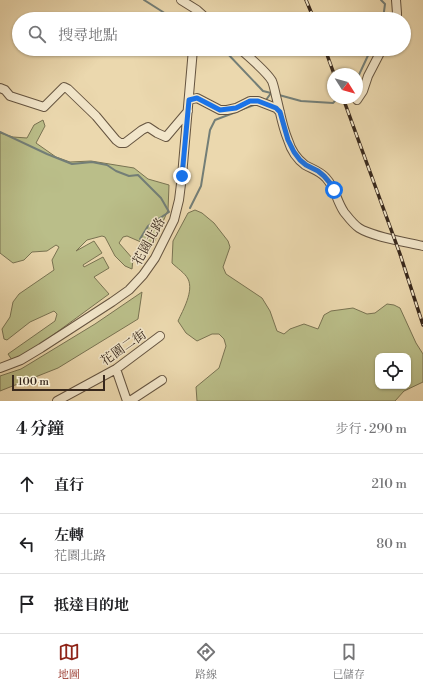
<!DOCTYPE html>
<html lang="zh-TW">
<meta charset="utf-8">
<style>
body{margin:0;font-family:"Libre Bodoni","Noto Serif TC",serif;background:#f6f6f6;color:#202124}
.controls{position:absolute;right:12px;bottom:12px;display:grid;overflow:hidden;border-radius:8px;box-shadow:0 1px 3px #0004}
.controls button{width:36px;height:36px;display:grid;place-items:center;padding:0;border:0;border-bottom:1px solid #e0e0e0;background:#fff;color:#202124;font:20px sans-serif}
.compass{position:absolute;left:327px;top:68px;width:36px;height:36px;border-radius:50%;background:#fff;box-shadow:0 1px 3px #0004;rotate:127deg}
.scale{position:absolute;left:12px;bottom:10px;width:93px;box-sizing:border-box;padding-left:4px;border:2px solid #38281c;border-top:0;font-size:11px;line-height:14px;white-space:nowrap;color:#38281c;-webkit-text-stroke:3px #f2e6ca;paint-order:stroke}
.stop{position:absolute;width:12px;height:12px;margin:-9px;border:3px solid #1a73e8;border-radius:50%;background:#fff}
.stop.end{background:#1a73e8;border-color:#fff;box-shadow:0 1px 4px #0008}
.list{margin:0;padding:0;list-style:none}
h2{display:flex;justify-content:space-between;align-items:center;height:52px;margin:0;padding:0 16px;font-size:17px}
h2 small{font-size:13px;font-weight:400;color:#757577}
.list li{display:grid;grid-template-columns:26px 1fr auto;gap:12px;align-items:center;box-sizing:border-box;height:60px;padding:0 16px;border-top:1px solid #e0e0e0}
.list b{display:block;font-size:15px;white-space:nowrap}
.list p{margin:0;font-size:13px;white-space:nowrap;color:#757577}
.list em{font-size:13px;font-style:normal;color:#757577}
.icon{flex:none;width:22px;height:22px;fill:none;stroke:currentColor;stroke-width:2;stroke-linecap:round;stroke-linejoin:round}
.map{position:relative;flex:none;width:423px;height:401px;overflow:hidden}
.search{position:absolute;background:#fff;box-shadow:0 1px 3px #0004;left:12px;right:12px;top:12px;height:44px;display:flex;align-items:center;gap:10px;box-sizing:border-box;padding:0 14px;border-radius:22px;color:#757577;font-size:15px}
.sheet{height:232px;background:#fff}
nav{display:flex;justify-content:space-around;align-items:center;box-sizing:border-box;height:56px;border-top:1px solid #e0e0e0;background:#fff;font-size:11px;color:#757577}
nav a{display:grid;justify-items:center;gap:2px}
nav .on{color:#8f2418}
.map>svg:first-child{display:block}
</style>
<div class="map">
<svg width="423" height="401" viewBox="0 0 423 401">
<rect width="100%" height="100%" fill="#ebd8ae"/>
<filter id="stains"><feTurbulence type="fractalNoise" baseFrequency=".005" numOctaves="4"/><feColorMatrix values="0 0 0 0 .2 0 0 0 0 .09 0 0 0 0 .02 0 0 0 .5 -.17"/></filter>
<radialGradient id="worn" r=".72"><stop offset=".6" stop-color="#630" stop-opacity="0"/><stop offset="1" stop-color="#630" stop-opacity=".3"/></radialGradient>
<path fill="#babe89" stroke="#797352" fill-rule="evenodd" d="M43,120l2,6 -9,17 20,14 14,5 21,-1 43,7 14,11 21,6 -1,25 -15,35 -3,1 -23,-10 -4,1 -4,6 14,16 -1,10 -7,-3 -10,-10 -10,-19 -3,-1 -15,4 -11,11 18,-10 8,12 -19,12 1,2 19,-10 6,11 -15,9 15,17 -86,63 -11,3 -4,-6 47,-33 2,-7 -3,-3 -24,11 -23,18 -3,-1 -2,-10 8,-12 3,-15 6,-8 35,-24 -2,-10 7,-13 -3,-2 -9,6 -15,1 -8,8 -11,3 -13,-10v-120l13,4 14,1 7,-13z
M195,210l7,3 12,10 14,18 2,6 -7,20 3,7 36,24 8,13 7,20 7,3 6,-5 14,-5 14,5 6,-14 7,-4 22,-3 14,6 8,-1 12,-9 7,1 6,3 16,35 7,11v28l-19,9 -9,10h-198l-1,-14 23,-19 7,-22 -2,-7 -5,-5h-7l-15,7 -11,-8 -8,-12c5,-11 16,-30 10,-42 -3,-6 -11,-11 -16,-16l1,-22 15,-28zM378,356h30v30h-30z
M142,292l-4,27 -80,49 -58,23v-15l21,-7 74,-45z"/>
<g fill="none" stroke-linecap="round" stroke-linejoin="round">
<path stroke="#737e77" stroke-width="2" d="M144,0l30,19
M381,0l4,4 -2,15
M222,49l4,3 37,39 8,2
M357,79l14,-30
M279,95l22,6 32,2 5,-5
M264,101l2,-1 5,-7
M240,110l14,-5
M0,132l47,22 25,10 20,-2 15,3 9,6 13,5 9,-1 23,23 8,14 -21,14 -8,13
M190,208l11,-22 9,-56 5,-10 21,-8"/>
<g stroke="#655440" stroke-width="10">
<path id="minor" d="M181,0l16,10 10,9
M396,0l1,13v6
M240,49c8,7 27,23 32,32 2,5 3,11 4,15 4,15 6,30 12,44 3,10 9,19 17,25 7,4 15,6 21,13 10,11 10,22 18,34 4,5 9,12 15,16 14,9 47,14 64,18
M0,88l5,2 5,6 34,11 20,-20 4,2 28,27 20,24 4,3h5l17,-13 6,-3 9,6 9,4 22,-26
M189,100l8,-2 23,12h7l9,-2 14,-7h8l18,7 4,4
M357,100l6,-9 5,-15 14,-27
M0,368l21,-8 20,-12 71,-46 17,-12 14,-15 12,-17 19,-38 5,-20 3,-24 11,-127
M116,369l11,32
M57,401l59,-32 44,-33
M130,401l32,-21"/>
</g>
<use href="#minor" stroke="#f2e6ca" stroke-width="8"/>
<g stroke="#38281c" stroke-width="3.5">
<path id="rail" d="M306,0l8,19
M325,49l9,25
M343,98l57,156 23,71"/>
</g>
<use href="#rail" stroke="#f2e6ca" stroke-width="2" stroke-dasharray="6" stroke-linecap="butt"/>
</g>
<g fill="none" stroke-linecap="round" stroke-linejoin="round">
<path stroke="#1a73e8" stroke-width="5" d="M182,176l7,-76 8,-2 23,12 16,-2 14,-7h8l18,7 4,4 8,28 6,12 6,8 6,5 12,6 6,5 6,7 4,7"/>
</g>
<g text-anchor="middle" stroke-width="3" stroke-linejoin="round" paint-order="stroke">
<g font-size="13" fill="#38281c" stroke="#f2e6ca">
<text transform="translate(148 241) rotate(-61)" y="5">花園北路</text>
<text transform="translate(123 347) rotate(-35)" y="5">花園二街</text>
</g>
</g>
<rect width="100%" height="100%" filter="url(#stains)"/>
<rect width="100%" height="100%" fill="url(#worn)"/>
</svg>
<div class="controls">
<button><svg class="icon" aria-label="locate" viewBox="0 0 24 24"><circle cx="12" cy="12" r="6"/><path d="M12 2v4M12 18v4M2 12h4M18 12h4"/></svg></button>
</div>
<svg class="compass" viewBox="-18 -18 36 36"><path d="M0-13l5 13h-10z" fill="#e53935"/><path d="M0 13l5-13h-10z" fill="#757577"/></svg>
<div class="scale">100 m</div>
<div class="stop" style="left:334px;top:190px"></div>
<div class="stop end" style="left:182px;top:176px"></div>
<div class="search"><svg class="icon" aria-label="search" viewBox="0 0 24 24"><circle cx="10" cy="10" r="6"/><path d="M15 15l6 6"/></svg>搜尋地點</div>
</div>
<section class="sheet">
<h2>4 分鐘<small>步行 · 290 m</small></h2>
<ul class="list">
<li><svg class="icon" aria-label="ahead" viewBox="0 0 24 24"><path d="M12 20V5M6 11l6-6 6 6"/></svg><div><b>直行</b></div><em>210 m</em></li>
<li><svg class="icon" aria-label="left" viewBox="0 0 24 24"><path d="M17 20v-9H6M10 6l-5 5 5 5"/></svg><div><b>左轉</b><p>花園北路</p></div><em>80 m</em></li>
<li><svg class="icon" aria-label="arrive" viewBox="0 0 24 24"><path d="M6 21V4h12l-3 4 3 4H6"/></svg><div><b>抵達目的地</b></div></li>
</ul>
</section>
<nav>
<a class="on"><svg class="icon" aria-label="map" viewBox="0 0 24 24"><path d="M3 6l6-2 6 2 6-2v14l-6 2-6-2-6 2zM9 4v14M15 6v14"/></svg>地圖</a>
<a><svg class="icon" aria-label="directions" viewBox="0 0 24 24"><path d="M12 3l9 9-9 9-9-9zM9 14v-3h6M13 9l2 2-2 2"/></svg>路線</a>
<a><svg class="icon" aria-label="saved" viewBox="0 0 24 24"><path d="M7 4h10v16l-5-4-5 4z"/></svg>已儲存</a>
</nav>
